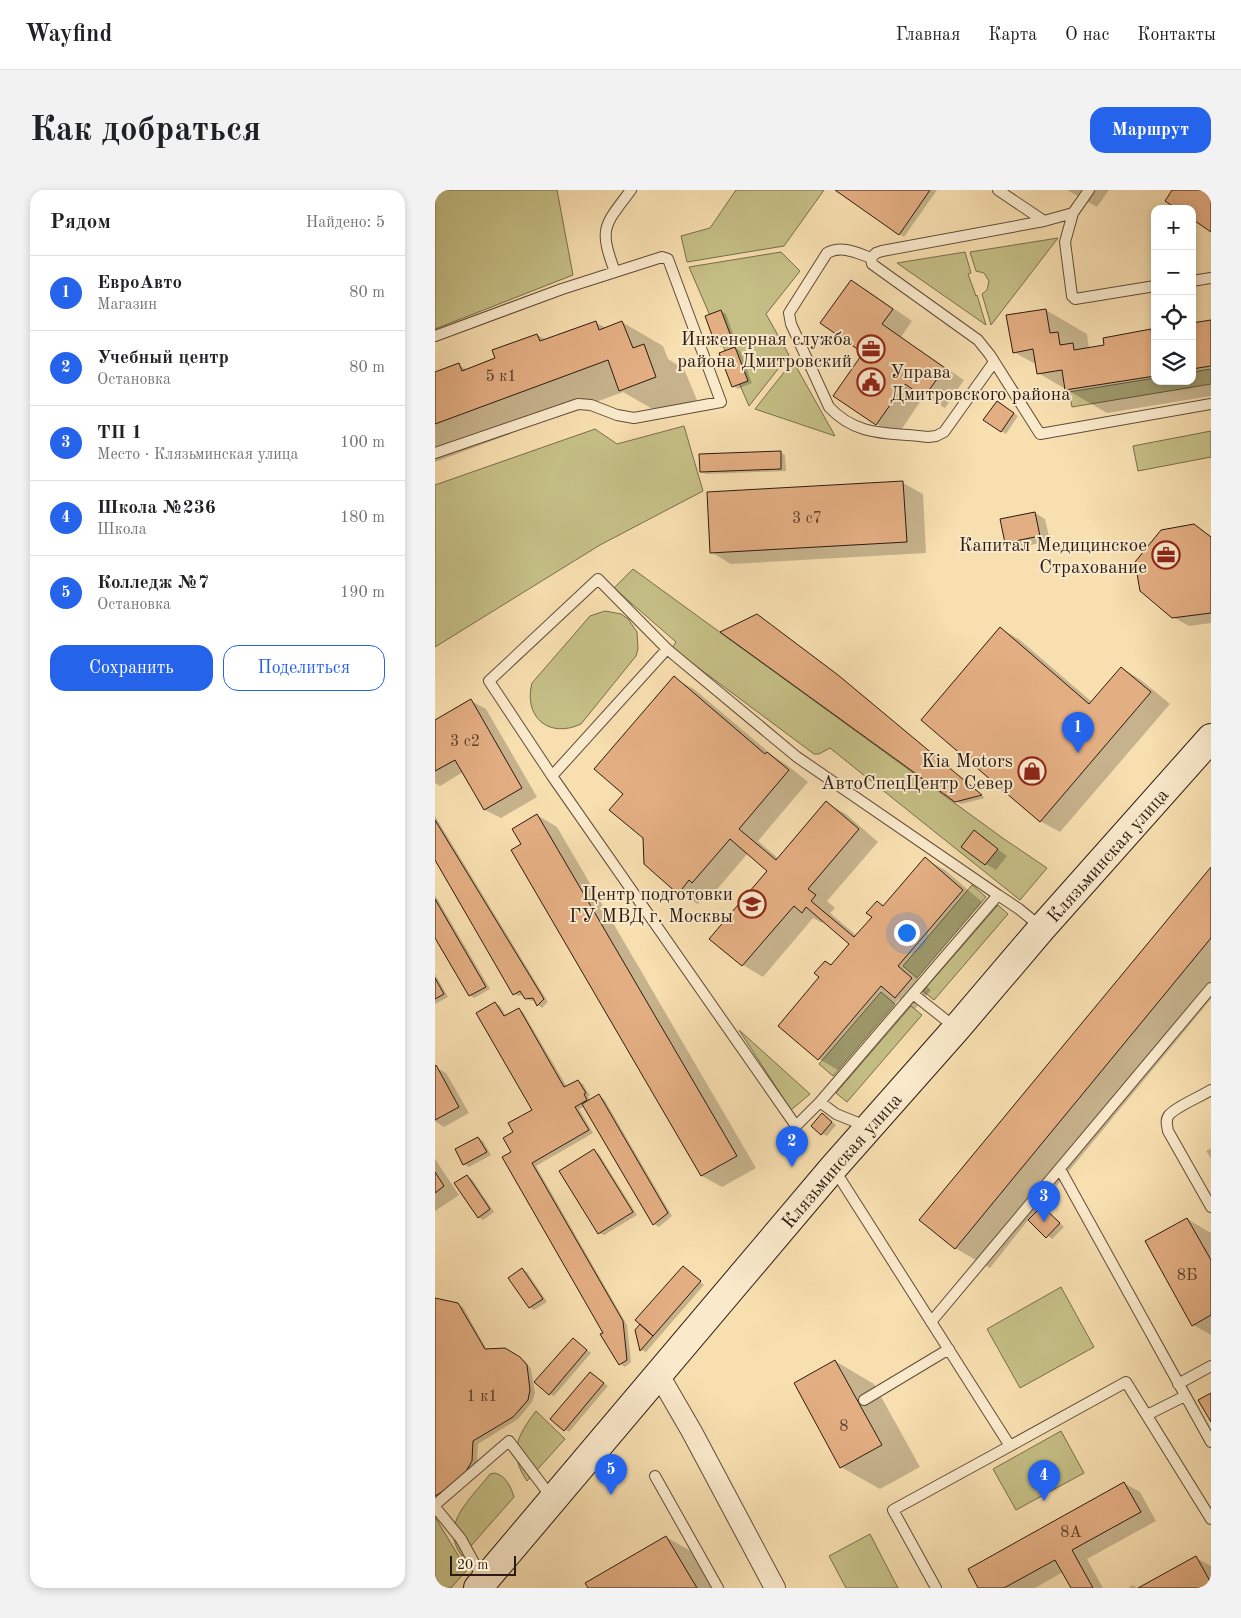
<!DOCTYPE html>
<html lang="ru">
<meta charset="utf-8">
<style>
body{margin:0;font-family:"Old Standard TT",serif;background:#f2f2f2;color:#202124}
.controls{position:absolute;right:15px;top:15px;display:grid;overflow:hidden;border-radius:10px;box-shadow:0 2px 8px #0003}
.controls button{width:45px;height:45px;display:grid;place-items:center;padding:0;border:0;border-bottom:1px solid #e0e0e0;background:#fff;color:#202124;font:25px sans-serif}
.scale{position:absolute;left:15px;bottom:12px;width:66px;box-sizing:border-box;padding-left:5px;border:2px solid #2c1b12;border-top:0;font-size:14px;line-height:18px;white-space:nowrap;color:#2c1b12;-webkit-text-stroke:4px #faeacc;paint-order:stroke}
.you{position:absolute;left:471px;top:742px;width:18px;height:18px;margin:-12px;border:4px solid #fff;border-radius:50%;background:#1a73e8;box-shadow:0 0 0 8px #1a73e833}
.badge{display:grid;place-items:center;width:32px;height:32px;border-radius:50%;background:#2563eb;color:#fff;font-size:16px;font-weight:700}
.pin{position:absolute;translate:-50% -41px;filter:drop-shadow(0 1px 2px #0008)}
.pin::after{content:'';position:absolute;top:26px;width:18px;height:15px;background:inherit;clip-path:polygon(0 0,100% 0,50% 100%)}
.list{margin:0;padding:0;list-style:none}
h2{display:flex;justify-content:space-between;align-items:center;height:65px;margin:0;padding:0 20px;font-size:21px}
h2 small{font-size:16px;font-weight:400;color:#757577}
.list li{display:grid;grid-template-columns:32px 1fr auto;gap:15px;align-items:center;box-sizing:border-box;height:75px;padding:0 20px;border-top:1px solid #e0e0e0}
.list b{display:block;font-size:19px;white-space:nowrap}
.list p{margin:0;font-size:16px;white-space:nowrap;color:#757577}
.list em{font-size:16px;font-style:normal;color:#757577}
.actions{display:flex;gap:10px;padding:15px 20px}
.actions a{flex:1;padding:11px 0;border:1px solid #2563eb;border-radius:15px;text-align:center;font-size:18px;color:#2563eb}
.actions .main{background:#2563eb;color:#fff}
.icon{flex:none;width:28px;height:28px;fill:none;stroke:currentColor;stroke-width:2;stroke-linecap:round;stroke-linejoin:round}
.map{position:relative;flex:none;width:776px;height:1398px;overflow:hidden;border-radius:15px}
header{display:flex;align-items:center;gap:30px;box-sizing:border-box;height:70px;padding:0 25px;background:#fff;border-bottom:1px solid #e0e0e0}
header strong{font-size:24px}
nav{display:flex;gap:28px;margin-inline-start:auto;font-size:18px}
.intro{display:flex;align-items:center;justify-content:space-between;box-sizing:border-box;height:120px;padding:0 30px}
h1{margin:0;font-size:35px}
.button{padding:12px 22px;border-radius:15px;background:#2563eb;color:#fff;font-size:18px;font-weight:700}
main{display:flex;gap:30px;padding:0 30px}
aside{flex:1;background:#fff;border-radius:15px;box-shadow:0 2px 8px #0003}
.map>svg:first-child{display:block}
</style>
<header>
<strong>Wayfind</strong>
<nav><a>Главная</a><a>Карта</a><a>О нас</a><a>Контакты</a></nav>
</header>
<div class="intro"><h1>Как добраться</h1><a class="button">Маршрут</a></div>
<main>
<aside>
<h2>Рядом<small>Найдено: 5</small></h2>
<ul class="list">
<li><span class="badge">1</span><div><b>ЕвроАвто</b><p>Магазин</p></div><em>80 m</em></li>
<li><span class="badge">2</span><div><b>Учебный центр</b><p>Остановка</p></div><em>80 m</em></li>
<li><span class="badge">3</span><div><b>ТП 1</b><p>Место · Клязьминская улица</p></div><em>100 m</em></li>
<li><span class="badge">4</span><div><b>Школа №236</b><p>Школа</p></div><em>180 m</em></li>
<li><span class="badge">5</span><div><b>Колледж №7</b><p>Остановка</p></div><em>190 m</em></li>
</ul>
<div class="actions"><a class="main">Сохранить</a><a>Поделиться</a></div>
</aside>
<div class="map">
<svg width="776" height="1398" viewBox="0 0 776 1398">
<rect width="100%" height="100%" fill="#f8dfb0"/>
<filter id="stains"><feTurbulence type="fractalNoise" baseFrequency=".004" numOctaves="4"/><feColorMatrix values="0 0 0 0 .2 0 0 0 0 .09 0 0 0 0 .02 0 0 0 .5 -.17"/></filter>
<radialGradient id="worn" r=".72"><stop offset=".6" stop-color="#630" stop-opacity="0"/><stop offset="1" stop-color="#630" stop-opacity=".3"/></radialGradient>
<path fill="#c5bf86" stroke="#786d4c" d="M0,0h122l16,85 -138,54z
M301,0h88l-40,56 -97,16 -6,-26 29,-8z
M623,48l-67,87 -9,-31 5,-4 2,-9 -5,-8 -8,-2 -6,-19z
M346,62l19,19 -34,43 23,41 -40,51 -60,-139z
M530,62l6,21 -3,1 8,22 1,-1 9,30 -89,-62z
M358,171l42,75 -80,-27z
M776,179v15l-139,23 -3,-15 86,-14v3h37v-9z
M249,236l19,65 -103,54 -165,102v-162l160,-56 22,15z
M776,241v26l-73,14 -5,-25z
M198,379l371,270 43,29 -27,32 -190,-152 -11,6h-5l-142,-106 4,-6 -62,-54z
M170,421l16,3 7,5 9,13 1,17 -2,7 -55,68c-32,15 -58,-7 -49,-41l58,-67z
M537,695l14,12 -69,81 -14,-12z
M563,715l10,9 -74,86 -11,-9z
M446,802l14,12 -62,72 -14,-12z
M476,816l11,9 -75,87 -11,-9z
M304,840l71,64 -19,16z
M626,1097l33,60 -74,41 -33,-59z
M101,1221l29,28 -38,42c-19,-28 -10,-45 9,-70z
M626,1241l23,42 -68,37 -23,-41z
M60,1283c11,3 16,14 19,24l-52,59c-24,-31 9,-57 28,-82z
M0,1327l32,53 -16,18h-16z
M435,1344l28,54h-52l-17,-32z"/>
<path fill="#0003" d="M402,0h100l-33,47z
M632,0h42l-12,17z
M416,91l20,12 41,28 -11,16 63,43 -19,28 -21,-12 -27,40 -20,-12 -42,-29 30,-42z
M611,120l41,24 2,14 17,-2 45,-15 4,2v48h37v-57l19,-3v75l-104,17 -69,-40 -1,-8 -23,-13z
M286,121l5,3 10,28 -14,5 -5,-2z
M160,132l11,6 16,-6 41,24 5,13 16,10 13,31 -36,14 -38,-22 -188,70v-89l23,-8 10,5 29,-11 40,-24 10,5z
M300,158l5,3 12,32 -14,6 -5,-3z
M567,215l16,11 -12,18 -5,-3z
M345,262l5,3 1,16 -80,3 -5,-2z
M468,293l20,11 3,59 -195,11 -20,-12z
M600,323l10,6 5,22 -34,7 -10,-6z
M758,336l18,10v87l-22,3 -16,-9z
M327,428l81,61 142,119 -24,6 -5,-3z
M566,439l19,11 72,62 30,-34 19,12 29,24 -110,128 -20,-11z
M239,488l20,11 78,66 15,10 21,17 -50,59 21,18 48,-56 19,11 32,28 -51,59 8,7 -5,5 27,23 17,-19 3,-15 7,4 41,-47 20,11 37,32 -65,76 14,12 -16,19 -16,-10 -61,71 -19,-11 12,-93 20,-22 -27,-23 -2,2 -9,-5 -50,59 -20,-12 -32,-27 58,-67 -21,-18 -35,41 -4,-3 -11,13 -19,-11 -34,-56 -20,-44z
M36,511l15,8 51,88 -36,21 -16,-8 -22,-38 -23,14 -5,-3v-62z
M102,625l20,12 199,341 -34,19 -20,-11 -189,-325 10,-6z
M0,626l113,186 -6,6 -4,-3 -2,-5 -5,1 -5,-3 -2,-4 -5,2 -5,-2 -79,-137z
M539,642l33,24 -11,14 -10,-6z
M776,678v131l-171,207 7,4 17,17 -12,12 -23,-20 -39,49 -35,-20z
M0,705l55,94 -16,9 -4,-3 -35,-59z
M0,784l13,23 -13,7z
M60,813l5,3 6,10 13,-7 4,3 44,75 11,-6 5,3 7,12h-2l2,5 9,-5 5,3 68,117 -13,11 -5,-3 -69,-118 -6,3 14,24 -57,33 91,159 4,37 -6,5 -5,-3 -108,-212 3,-20 19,-22z
M0,877l11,6 23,40 -25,14 -9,-6z
M387,924l14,11 -9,11 -5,-2z
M43,948l5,3 8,14 -22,12 -5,-3z
M776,958v10l-5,-7z
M159,961l5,3 38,61 -33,20 -5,-2z
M0,969l24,36 -24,16z
M32,986l5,3 22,33 -11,8 -5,-3z
M752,1029l24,14v102l-18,-10z
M248,1077l21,18 -58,67 -5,-2 -4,-19z
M87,1079l5,3 20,30 -13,8 -5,-3z
M0,1110l23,4 5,3 24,43 18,-1 20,12 6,8 4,24 -3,9 -14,17 -40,25 -1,19 -42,37z
M138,1149l18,14 -37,43 -5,-2z
M400,1171l39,23 46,83 -40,22 -39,-22z
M155,1183l18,13 -39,46 -4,-3z
M689,1293l16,9 16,29 -69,38 16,29h-31l-9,-16 -28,16h-55z
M231,1347l39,22 17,29h-132z
M761,1368l15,8v22h-70z
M698,1395l4,3h-9z"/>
<path fill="#e3ae82" stroke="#2c1b12" d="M400,0h95l-31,45z
M737,0h39v42l-19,-13v-10h-15l-12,-8z
M416,90l42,29 -11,15 63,44 -21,29 -19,-13 -29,41 -43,-29 30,-43 -43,-30z
M611,119l4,24 8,-1 2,13 13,-2 1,7 30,-5 -1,-7 48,-9 1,8 3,-1v40l-90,14 -3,-20 -25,4 -4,-25 -20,4 -7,-38z
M286,120l11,29 -16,7 -11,-30z
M776,130v46l-19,3v-46z
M161,131l3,9 23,-9 11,27 11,-4 12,33 -37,14 -11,-31 -173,64v-52l24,-9 3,8 33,-13 -3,-8 45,-16 3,7z
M300,157l13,34 -16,6 -13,-34z
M562,211l17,12 -13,19 -18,-12z
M346,261v18l-81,3 -1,-18z
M468,291l4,61 -197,11 -3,-61z
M600,322l5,24 -35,7 -5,-24z
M759,334l17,13v76l-39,5 -32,-27 -5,-29 26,-32z
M322,424l81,61 144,120 -27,7 -235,-170z
M565,437l89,77 32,-37 30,25 -111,130 -119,-102z
M239,486l91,78 2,-2 22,18 -50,59 37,31 50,-59 33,28 -51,60 8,6 -5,6 43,36 18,-20 -6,-4 11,-12 6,5 42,-49 38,33 -65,76 14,12 -17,20 -14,-12 -63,74 -40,-34 41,-49 -5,-4 11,-12 6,4 18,-21 -43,-37 -4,6 -8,-7 -52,60 -33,-27 58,-68 -37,-32 -38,44 -3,-3 -11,14 -34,-30 -1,-26 -34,-28 14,-16 -29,-25z
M36,509l51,89 -38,22 -29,-50 -20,11v-51z
M102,624l200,342 -36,20 -190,-326 10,-6 -9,-15z
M0,630l109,179 -7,7 -4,-8 -8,1 -5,-8 -7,4 -78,-135z
M539,640l24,19 -13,16 -24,-18z
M776,677v71l-256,311 -36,-29z
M0,709l51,88 -17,9 -34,-58z
M0,788l9,16 -9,5z
M60,812l9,14 15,-8 45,79 14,-7 8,13 -2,1 3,6 -12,7 14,23 -57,33 91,158 4,39 -8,5 -19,-31 3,-1 -101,-176 9,-5 -8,-14 10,-6 -5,-9 24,-13 -56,-97z
M1,875l23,42 -24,13v-54z
M164,904l69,119 -15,12 -71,-121z
M387,923l10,9 -11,13 -10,-9z
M43,947l9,15 -24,13 -8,-16z
M159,959l39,63 -35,22 -39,-63z
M0,982l9,14 -9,7z
M32,985l23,34 -12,9 -24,-35z
M607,1016l18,17 -14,15 -18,-18z
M752,1028l24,42v55l-19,11 -47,-85z
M248,1076l18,15 -48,55 -18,-16z
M87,1078l21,31 -14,9 -21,-30z
M0,1108l23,5 27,46 20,-1 15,9 7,8 3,25 -2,10 -15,17 -40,24 -1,20 -11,19 -26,16z
M205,1134l13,12 -13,15 -5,-21z
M138,1148l14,12 -38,45 -15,-13z
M400,1170l47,85 -42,23 -46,-85z
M155,1182l14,11 -40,48 -14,-12z
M776,1203v29l-13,-22z
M689,1292l17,30 -69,38 21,38h-22l-16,-28 -51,28h-26l-10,-19z
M231,1346l31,52h-109l-3,-5z
M761,1366l15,27v5h-73z"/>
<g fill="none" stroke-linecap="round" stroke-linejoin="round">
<g stroke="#5f4c3a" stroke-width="12">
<path id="lane" d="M563,0l46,31
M654,0l-16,23 -29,8 -162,30 -6,2 -5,5 1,6 106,76 12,15 50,79 171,-30
M638,23l-8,29 7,54 3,3 80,-13
M436,68c-14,-5 -29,-13 -44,-5l-38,60 2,11 38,83c29,31 61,25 99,30l8,-1 8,-4 50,-70
M180,82c-16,-44 -12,-45 16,-82
M757,91l19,-3
M0,146l127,-47 100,-32 6,2 53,143 -87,16 -17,-3 -26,-10 -13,-1 -143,49
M117,586l-63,-95 109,-102 69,70
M563,705l21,14 22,18
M478,804l43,34
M776,900c-11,7 -34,16 -42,25 -4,5 -2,10 -1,16l43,76
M385,912l-24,24 -244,-350 115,-127 130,108 201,138 -178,207 16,12 32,13
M399,979l176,277 116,-64 85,137
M625,979l151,273
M496,1132l280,-334
M743,1194l33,-18
M429,1210l85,-51
M712,1225l38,-19
M220,1286l63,112
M0,1315l74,-64 43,57
M0,1317l26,32 22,40
M501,1398l-43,-78 117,-64"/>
</g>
<g stroke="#5f4c3a" stroke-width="22">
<path id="street" d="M224,1185l33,57 83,156"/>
</g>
<g stroke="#2c1b12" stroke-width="30">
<g id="secondary">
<path id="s1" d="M43,1398l355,-420 123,-139 86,-101 169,-190"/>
</g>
</g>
<use href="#lane" stroke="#faeacc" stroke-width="10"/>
<use href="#street" stroke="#faeacc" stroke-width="20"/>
<use href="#secondary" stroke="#faeacc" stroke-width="28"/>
</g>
<defs>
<g id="office-ring" transform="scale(1.4375)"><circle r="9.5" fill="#faeacc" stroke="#8f2418" stroke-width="1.5"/><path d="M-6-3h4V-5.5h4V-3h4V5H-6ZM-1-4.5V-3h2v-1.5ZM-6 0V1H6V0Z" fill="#8f2418"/></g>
<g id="civic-ring" transform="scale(1.4375)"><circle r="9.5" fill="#faeacc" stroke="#8f2418" stroke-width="1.5"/><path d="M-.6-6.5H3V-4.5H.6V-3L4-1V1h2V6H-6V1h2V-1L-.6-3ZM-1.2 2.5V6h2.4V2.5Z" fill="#8f2418"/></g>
<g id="shop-ring" transform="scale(1.4375)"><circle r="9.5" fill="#faeacc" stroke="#8f2418" stroke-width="1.5"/><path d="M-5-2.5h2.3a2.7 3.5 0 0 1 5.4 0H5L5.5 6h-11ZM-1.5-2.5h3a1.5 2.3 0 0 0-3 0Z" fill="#8f2418"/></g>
<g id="university-ring" transform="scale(1.4375)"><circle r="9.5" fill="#faeacc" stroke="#8f2418" stroke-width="1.5"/><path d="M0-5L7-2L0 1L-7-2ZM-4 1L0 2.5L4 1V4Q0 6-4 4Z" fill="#8f2418"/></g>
</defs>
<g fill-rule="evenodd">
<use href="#office-ring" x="436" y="159"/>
<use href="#civic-ring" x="436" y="192"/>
<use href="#office-ring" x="731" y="365"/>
<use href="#shop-ring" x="597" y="581"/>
<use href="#university-ring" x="317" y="714"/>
</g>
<g text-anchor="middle" stroke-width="4" stroke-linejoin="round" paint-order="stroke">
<g font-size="16" fill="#5a402e">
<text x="66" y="191">5 к1</text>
<text x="372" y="333">3 с7</text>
<text x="30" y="556">3 с2</text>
<text x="752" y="1090">8Б</text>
<text x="47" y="1211">1 к1</text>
<text x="409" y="1241">8</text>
<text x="636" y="1347">8А</text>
</g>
<g font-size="19" fill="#2c1b12" stroke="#faeacc" text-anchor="end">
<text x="417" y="155">Инженерная служба<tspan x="417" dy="22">района Дмитровский</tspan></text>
<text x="455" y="188" text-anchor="start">Управа<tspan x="455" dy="22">Дмитровского района</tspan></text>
<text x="712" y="361">Капитал Медицинское<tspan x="712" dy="22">Страхование</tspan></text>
<text x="578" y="577">Kia Motors<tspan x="578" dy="22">АвтоСпецЦентр Север</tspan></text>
<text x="298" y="710">Центр подготовки<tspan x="298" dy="22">ГУ МВД г. Москвы</tspan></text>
</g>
<g font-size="19" fill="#2c1b12" stroke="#faeacc">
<text dy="7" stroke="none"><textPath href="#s1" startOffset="966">Клязьминская улица</textPath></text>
<text dy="7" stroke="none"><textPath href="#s1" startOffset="561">Клязьминская улица</textPath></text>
</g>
</g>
<rect width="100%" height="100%" filter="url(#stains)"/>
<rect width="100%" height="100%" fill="url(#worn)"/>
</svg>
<div class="controls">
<button>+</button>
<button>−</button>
<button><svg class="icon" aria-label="locate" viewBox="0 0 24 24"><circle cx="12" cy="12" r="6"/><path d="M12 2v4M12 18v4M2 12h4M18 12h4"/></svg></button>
<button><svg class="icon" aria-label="layers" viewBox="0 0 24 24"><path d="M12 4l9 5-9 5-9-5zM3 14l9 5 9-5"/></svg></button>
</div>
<div class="scale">20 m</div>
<div class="you"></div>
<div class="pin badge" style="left:643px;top:563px">1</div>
<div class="pin badge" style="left:357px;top:977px">2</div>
<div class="pin badge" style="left:609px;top:1032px">3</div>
<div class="pin badge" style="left:609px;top:1311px">4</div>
<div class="pin badge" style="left:176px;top:1305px">5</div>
</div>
</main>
